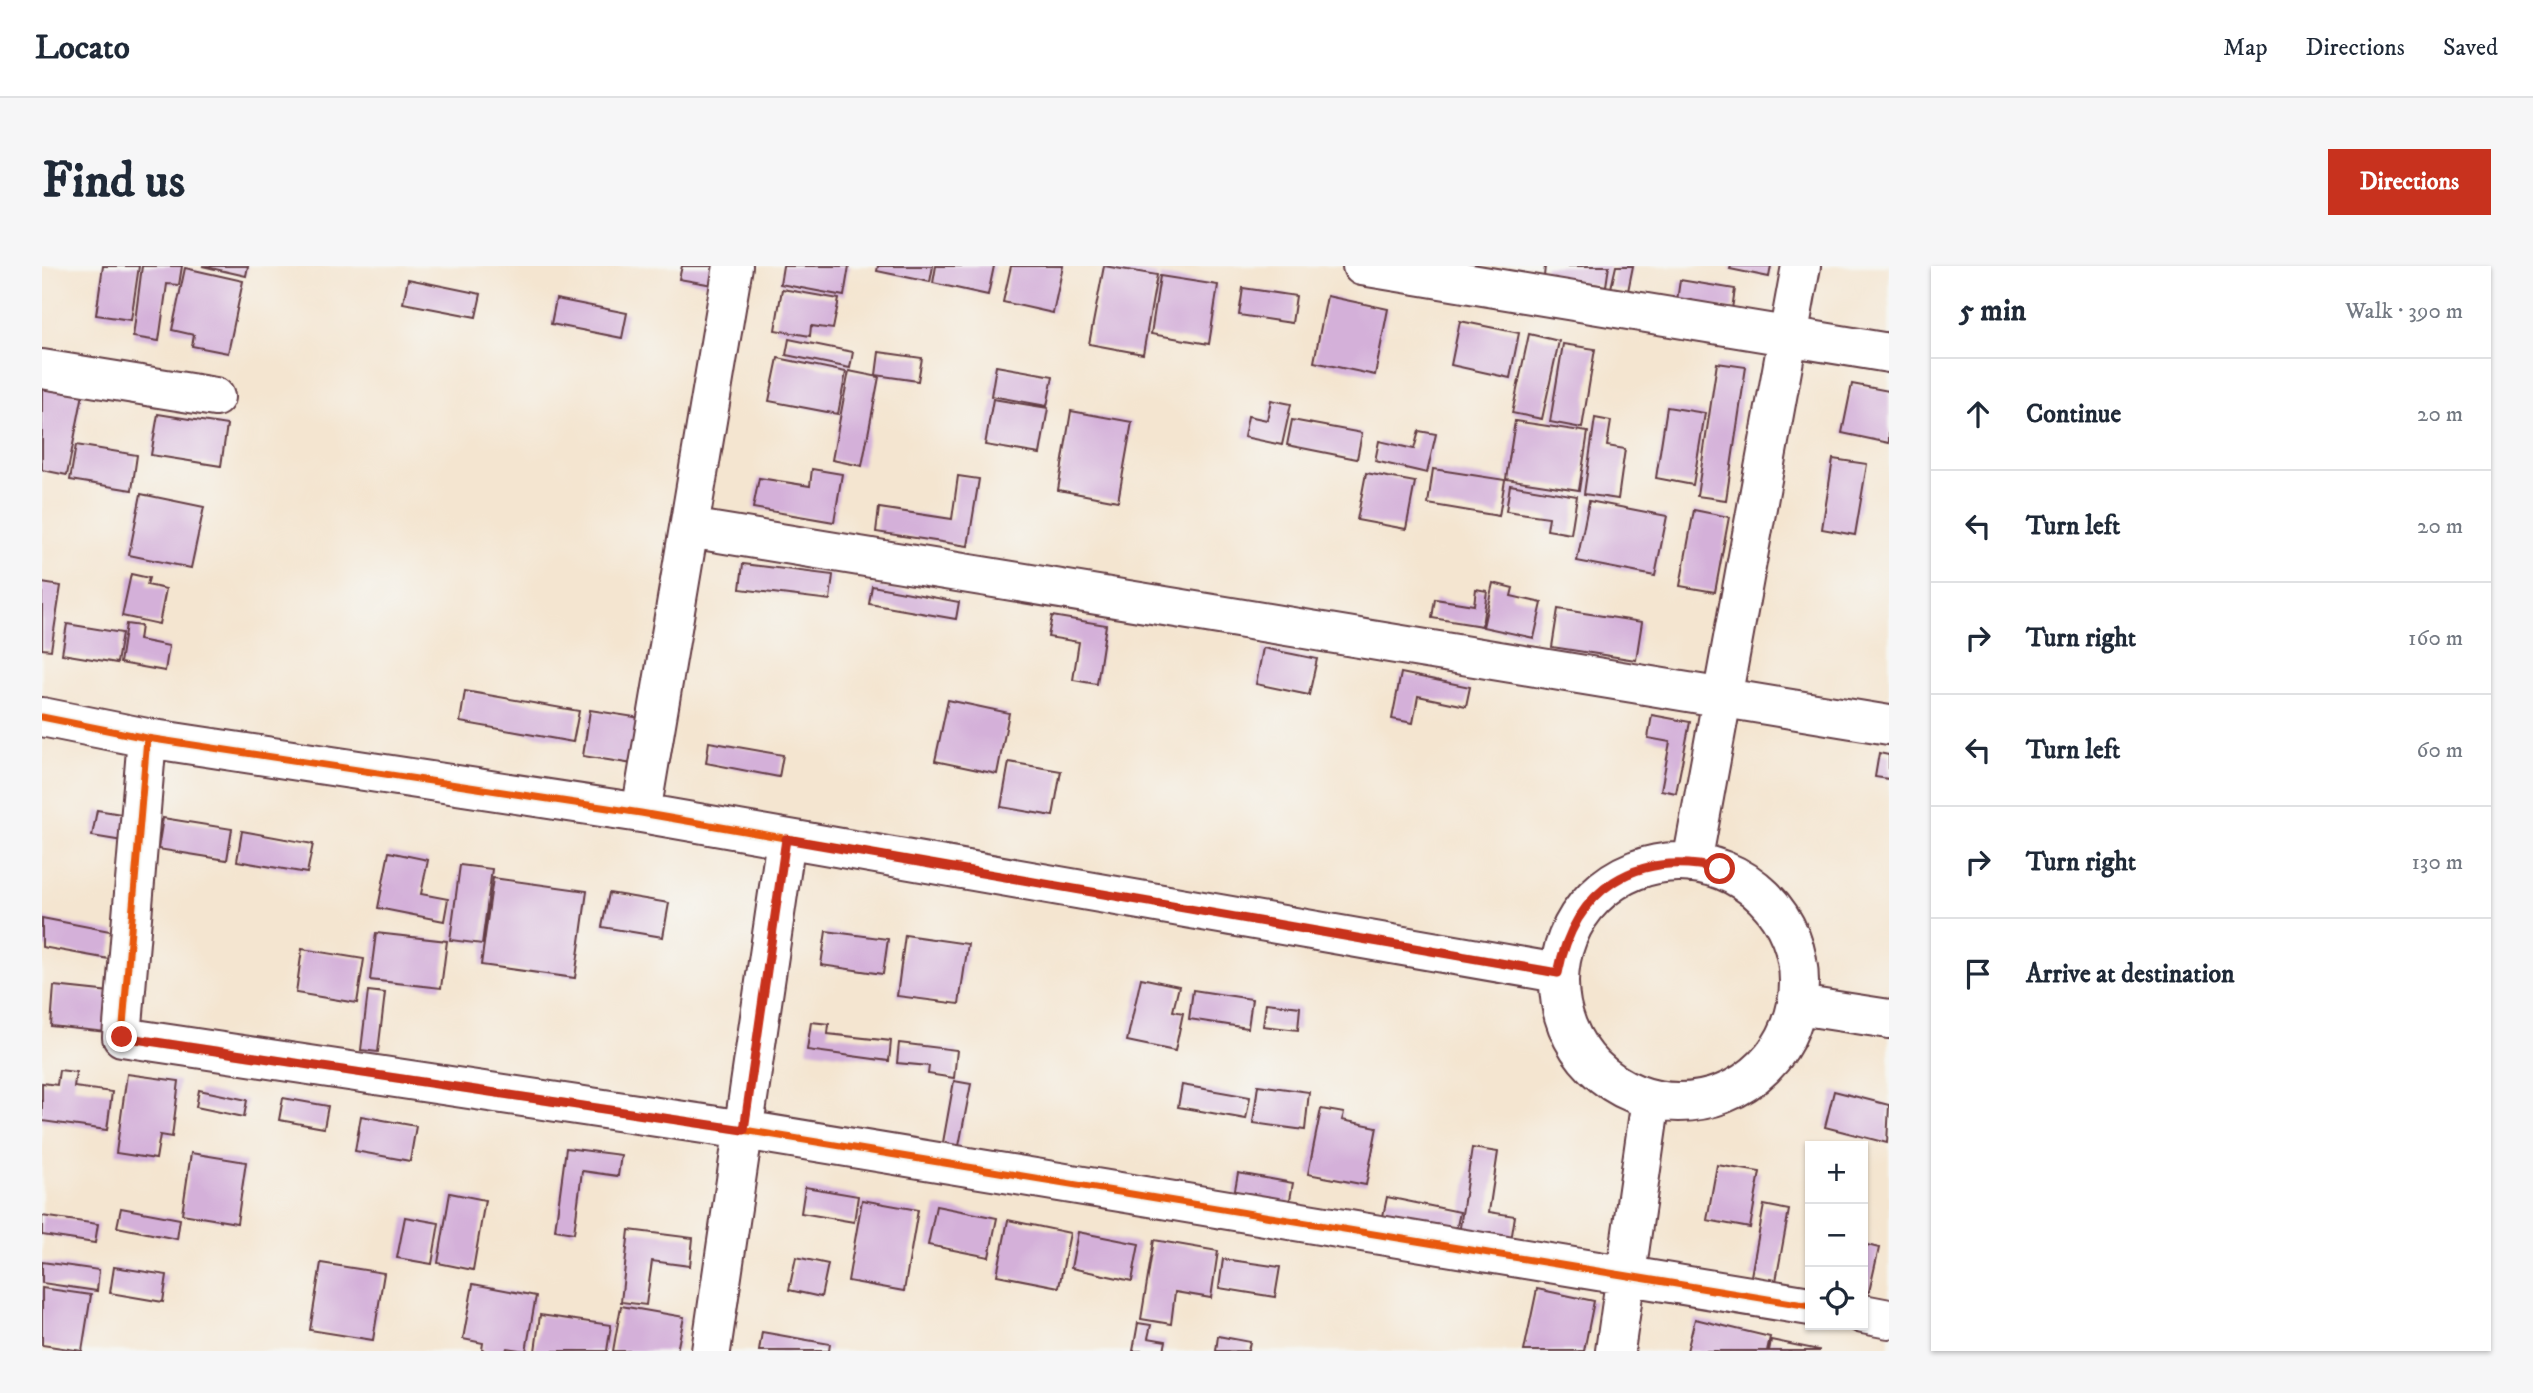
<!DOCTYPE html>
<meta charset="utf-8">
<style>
body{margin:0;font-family:"IM FELL DW Pica",serif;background:#f6f6f7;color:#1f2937}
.controls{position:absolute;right:21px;bottom:21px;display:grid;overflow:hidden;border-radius:0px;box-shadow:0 2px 5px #0004}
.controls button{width:63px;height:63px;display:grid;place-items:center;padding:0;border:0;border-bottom:2px solid #e0e1e3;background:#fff;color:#1f2937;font:35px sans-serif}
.stop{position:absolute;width:21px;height:21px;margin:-16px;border:5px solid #c8321e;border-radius:50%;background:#fff}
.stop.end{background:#c8321e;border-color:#fff;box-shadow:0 2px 7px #0008}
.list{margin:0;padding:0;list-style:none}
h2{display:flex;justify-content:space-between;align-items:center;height:91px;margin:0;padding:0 28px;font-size:30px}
h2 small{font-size:23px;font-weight:400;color:#747a83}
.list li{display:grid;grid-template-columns:46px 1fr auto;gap:21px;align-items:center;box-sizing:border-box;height:112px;padding:0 28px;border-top:2px solid #e0e1e3}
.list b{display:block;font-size:26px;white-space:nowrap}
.list em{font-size:23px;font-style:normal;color:#747a83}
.icon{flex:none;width:38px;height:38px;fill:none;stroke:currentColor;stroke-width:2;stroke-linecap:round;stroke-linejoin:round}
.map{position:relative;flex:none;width:1847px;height:1085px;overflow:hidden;border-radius:0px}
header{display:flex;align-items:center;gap:42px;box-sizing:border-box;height:98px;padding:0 35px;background:#fff;border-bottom:2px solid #e0e1e3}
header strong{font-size:33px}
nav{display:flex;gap:38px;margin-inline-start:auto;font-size:24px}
.intro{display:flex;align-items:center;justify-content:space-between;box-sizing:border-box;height:168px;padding:0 42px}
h1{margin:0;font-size:49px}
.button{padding:18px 32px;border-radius:0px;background:#c8321e;color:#fff;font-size:24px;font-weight:700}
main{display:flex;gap:42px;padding:0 42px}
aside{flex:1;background:#fff;border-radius:0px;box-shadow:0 2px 5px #0004}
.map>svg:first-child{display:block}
</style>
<header>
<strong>Locato</strong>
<nav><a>Map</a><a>Directions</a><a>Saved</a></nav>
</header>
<div class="intro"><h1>Find us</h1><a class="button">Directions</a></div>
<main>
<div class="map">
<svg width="1847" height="1085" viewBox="0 0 1847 1085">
<rect width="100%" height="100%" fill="#f6f6f2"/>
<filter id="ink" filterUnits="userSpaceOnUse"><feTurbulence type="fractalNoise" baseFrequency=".0143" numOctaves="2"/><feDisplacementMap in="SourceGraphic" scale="14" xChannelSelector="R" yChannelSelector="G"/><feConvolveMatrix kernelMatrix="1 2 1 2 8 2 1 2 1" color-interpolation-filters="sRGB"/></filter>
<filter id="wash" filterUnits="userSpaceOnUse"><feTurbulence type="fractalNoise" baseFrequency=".00686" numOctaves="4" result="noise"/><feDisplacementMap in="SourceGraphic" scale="28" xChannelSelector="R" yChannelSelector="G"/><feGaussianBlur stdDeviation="1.57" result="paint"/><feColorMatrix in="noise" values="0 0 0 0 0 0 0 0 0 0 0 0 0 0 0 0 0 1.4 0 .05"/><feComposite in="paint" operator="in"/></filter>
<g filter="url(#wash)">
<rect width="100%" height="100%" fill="#f4e5d0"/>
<g id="blocks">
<path fill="#d4b0d9" d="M61,0h36l-8,54 -35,-5z
M100,0h40l-3,19 -12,-1 -8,57 -26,-4z
M160,0h46l-2,10z
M640,0h34l-3,19 -34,-6z
M741,0h66l-5,30 -64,-12z
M836,0h55l-3,16 -53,-11z
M894,0h58l-6,29 -55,-12z
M969,0h52l-10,47 -50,-11z
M1062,0l53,9 -14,79 -54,-10z
M1503,0h64l-3,20 -62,-9z
M1574,0h17l-5,25 -17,-3z
M1689,0h40l-2,11 -39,-8z
M143,2l58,13 -15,72 -36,-7 2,-11 -22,-5z
M1118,10l58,9 -9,59 -58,-10z
M366,13l73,15 -5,23 -73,-14z
M1638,14l55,9 -3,20 -55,-8z
M1201,22l53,8 -4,27 -53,-8z
M740,23l57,10 -6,30 -22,-3 -1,10 -35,-6z
M1285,30l61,13 -13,66 -61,-13z
M514,33l71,14 -5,25 -71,-14z
M1418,55l59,12 -9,45 -59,-13z
M1487,68l30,7 -17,78 -30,-6z
M747,73l64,13 -3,16 -64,-13z
M1521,78l32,5 -13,79 -32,-6z
M837,86l43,6 -4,23 -42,-6z
M736,92l68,14 -8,42 -69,-13z
M1675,97l29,4 -20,133 -29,-4z
M954,100l57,10 -6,30 -56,-10z
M807,105l30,6 -17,89 -30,-6z
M1810,118l37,7v52l-47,-10z
M0,120l41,8 -16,81 -25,-5z
M951,133l55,9 -8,46 -55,-9z
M1229,134l20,4 -9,41 -38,-8 4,-21 19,4z
M1625,141l38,6 -12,72 -37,-7z
M1029,145l61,11 -14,79 -60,-11z
M116,148l69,11 -6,41 -70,-11z
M1553,152l16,3 -4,25 18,3 -7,50 -34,-5z
M1250,154l70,13 -5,26 -70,-14z
M1473,155l73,11 -9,58 -73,-11z
M1377,165l17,3 -9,39 -52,-12 4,-20 35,8z
M34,179l61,10 -5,35 -62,-10z
M1791,193l34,5 -12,71 -33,-6z
M770,203l30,5 -8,48 -81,-14 6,-30 51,8z
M1391,203l72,11 -6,36 -71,-12z
M1324,207l49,9 -9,47 -49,-9z
M916,210l21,3 -11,67 -92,-14 3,-24 73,11z
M1468,219l67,11 -6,38 -24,-4 2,-13 -43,-6z
M99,228l63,13 -13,61 -62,-13z
M1547,235l78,15 -12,60 -78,-15z
M1652,244l35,7 -14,75 -35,-6z
M701,298l90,11 -3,25 -90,-11z
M89,308l18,4 -2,7 19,4 -7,35 -37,-8z
M0,317l19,3 -10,64 -9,-1z
M1451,317l20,5 -2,8 31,7 -8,35 -51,-11z
M830,320l87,16 -3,17 -87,-15z
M1434,323l11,2 -5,35 -50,-8 3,-19 39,6z
M1516,343l84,13 -6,38 -84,-13z
M1010,350l54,9 -9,59 -24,-4 6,-38 -31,-5z
M25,358l55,9 -5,30 -55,-9z
M84,358l15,2 -2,14 30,6 -4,25 -45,-8z
M1221,382l54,11 -8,36 -53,-11z
M1359,407l69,14 -4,19 -48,-10 -5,27 -21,-4z
M423,425l114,20 -6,31 -113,-20z
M906,434l61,13 -12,61 -62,-13z
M548,444l51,8 -8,46 -50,-8z
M1610,449l38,7 -14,71 -15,-3 9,-48 -22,-4z
M667,476l74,13 -4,22 -73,-14z
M1837,487l10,2v24l-14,-2z
M967,496l52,9 -8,45 -52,-9z
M55,544l37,6 -5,26 -37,-6z
M121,552l69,11 -5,31 -69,-11z
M200,565l71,13 -6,29 -70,-12z
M347,586l39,8 -7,34 27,5 -4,22 -66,-13z
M418,599l32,4 -10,75 -32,-4z
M451,612l94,13 -12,87 -94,-13z
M567,627l60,10 -6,34 -61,-10z
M0,652l73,14 -6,27 -67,-12z
M784,665l62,8 -5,35 -62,-9z
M334,667l71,8 -6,47 -71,-8z
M863,669l63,9 -9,60 -62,-8z
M260,683l62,10 -7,44 -61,-10z
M1099,712l38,8 -6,25 10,2 -8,38 -48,-10z
M12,720l56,6 -4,40 -55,-6z
M1151,724l59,9 -4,29 -59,-9z
M326,725l17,2 -7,59 -17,-2z
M1224,737l34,4 -2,23 -35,-4z
M769,756l18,2 -1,10 63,7 -2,20 -82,-11z
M857,777l58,7 -3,28 -26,-4 1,-8 -32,-3z
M17,804l17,2 -2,15 38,5 -5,38 -65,-9v-38l15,2z
M85,808l52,7 -7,56 -12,-2 -4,24 -40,-6z
M912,815l17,3 -13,67 -16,-3z
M1140,819l68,12 -4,22 -68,-12z
M1216,819l51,7 -4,38 -52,-7z
M157,824l48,10 -3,17 -48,-10z
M1792,825l55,14 -2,38 -62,-16z
M241,832l45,8 -4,22 -45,-8z
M1279,843l23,4 -2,7 35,7 -11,58 -58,-11z
M319,850l55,10 -6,35 -55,-10z
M524,882l55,7 -3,21 -36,-5 -8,62 -19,-3z
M1430,882l26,4 -9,60 26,4 -4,25 -52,-7z
M149,887l55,9 -9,61 -55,-9z
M1675,899l43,7 -10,56 -43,-8z
M1196,907l55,10 -4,22 -55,-10z
M763,921l53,9 -4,26 -53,-9z
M408,927l35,7 -12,70 -35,-7z
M1345,931l73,15 -5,23 -73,-14z
M820,934l56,10 -14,81 -56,-10z
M1722,939l25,5 -13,71 -25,-5z
M894,940l61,12 -8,39 -61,-12z
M79,942l59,11 -3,20 -60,-12z
M0,950l56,8 -3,19 -53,-8z
M363,951l34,6 -7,41 -35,-6z
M966,954l62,13 -11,54 -62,-12z
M587,964l64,8 -3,28 -38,-5 -6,44 -25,-3z
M1036,966l61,12 -7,37 -61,-13z
M1112,974l64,11 -7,47 -36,-6 -4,32 -30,-5z
M1821,978l16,4 -10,44 -6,-1z
M754,991l32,7 -7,33 -32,-7z
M1181,993l57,8 -5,30 -56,-9z
M0,996l57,8 -2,21 -55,-8z
M279,997l63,10 -11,67 -63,-10z
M72,1001l53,8 -4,27 -53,-9z
M431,1018l63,12 -10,55 -19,-3 -1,3h-20l-4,-1 1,-7 -20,-4z
M0,1022l49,7 -9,56 -40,-6z
M1495,1023l57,12 -10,50h-60z
M579,1040l63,11 -7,34h-64z
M498,1049l71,10 -4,26h-72z
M1653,1053l75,18 -3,14h-80z
M1096,1057l13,2 -3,13 18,3 -2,10h-31z
M720,1066l68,12 -1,7h-70z
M1176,1070l32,6 -2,9h-32z
M1729,1074l48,10v1h-50z"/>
</g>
</g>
<g filter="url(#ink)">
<use href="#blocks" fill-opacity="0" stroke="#643d44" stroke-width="2"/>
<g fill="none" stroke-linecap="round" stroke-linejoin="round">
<g stroke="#643d44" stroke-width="42">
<path id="minor" d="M1320,0l527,87
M0,103l173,28
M647,262l1200,197
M0,451l105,21 494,75 917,160
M105,472l-25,299 622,93 1066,176
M599,547l92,-547
M1517 716a120 120 0 1 1 240 0a120 120 0 1 1-240 0Z
M1650,597l109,-597
M1756,739l91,14
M1821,1048l26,5
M669,1085l75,-512
M1573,1085l36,-252"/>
</g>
<use href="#minor" stroke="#fff" stroke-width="38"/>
<g stroke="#f6f6f2" stroke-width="11">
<path id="cycleway" d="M0,451l105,21 494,75 917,160
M105,472l-25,299 622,93 1066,176"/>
</g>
<use href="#cycleway" stroke="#e8590c" stroke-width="7"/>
</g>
</g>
<g fill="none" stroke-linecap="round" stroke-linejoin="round" filter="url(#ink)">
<path stroke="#c8321e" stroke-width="9" d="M80,771l622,93 42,-291 772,134c17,-85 78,-124 162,-104"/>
</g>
</svg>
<div class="controls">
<button>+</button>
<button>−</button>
<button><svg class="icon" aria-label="locate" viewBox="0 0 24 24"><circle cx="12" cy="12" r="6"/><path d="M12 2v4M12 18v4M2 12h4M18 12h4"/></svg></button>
</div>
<div class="stop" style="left:1678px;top:603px"></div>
<div class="stop end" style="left:80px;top:771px"></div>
</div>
<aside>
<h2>5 min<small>Walk · 390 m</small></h2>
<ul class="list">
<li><svg class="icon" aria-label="ahead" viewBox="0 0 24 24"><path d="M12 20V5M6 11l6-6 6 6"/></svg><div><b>Continue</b></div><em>20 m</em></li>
<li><svg class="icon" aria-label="left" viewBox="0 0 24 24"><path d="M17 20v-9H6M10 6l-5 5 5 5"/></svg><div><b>Turn left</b></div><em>20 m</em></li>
<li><svg class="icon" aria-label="right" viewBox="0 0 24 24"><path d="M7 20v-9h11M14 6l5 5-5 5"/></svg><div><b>Turn right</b></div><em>160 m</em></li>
<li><svg class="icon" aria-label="left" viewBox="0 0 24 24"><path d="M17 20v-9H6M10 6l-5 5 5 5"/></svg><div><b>Turn left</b></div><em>60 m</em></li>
<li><svg class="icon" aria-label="right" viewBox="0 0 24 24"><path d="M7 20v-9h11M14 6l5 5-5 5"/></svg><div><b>Turn right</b></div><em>130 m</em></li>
<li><svg class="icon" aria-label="arrive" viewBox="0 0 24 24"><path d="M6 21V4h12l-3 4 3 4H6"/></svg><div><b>Arrive at destination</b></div></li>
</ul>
</aside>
</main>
